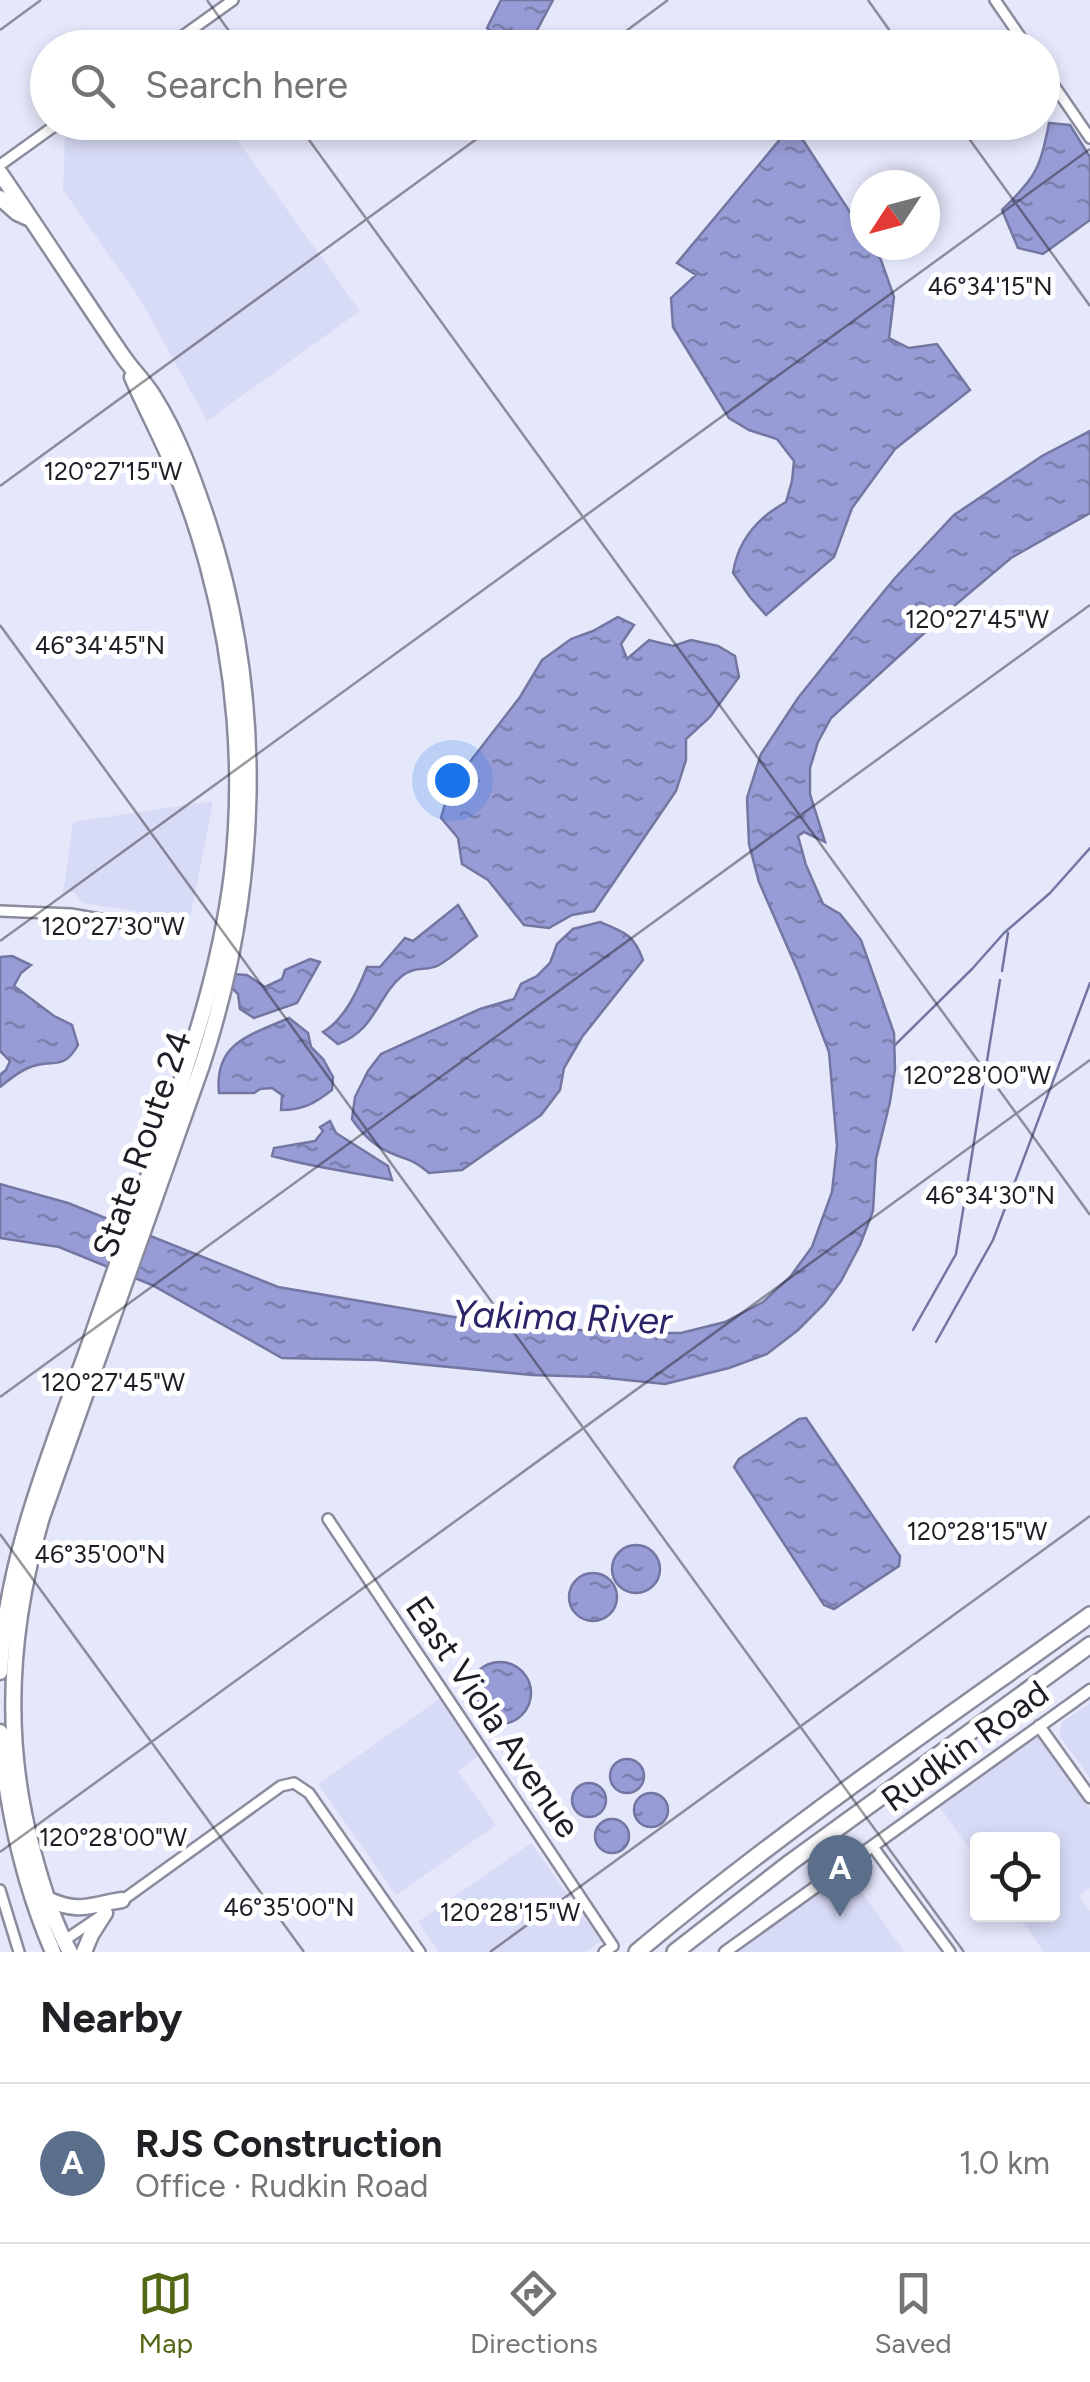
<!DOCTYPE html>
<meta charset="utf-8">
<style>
body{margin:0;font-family:Figtree,sans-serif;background:#f6f6f6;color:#202124}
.controls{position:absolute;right:30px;bottom:30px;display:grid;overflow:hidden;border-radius:10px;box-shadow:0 5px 15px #0003}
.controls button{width:90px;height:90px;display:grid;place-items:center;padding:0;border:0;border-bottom:2px solid #e0e0e0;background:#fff;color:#202124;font:50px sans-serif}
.compass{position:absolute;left:850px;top:170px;width:90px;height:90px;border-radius:50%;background:#fff;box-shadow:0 5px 15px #0003;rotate:234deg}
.you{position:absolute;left:452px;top:780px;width:35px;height:35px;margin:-25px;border:8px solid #fff;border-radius:50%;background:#1a73e8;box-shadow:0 0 0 15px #1a73e833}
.badge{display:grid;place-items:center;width:65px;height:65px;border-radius:50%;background:#526714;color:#fff;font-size:32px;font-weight:700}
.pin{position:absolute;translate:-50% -82px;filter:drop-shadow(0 2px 5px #0008)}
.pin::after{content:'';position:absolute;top:52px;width:35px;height:30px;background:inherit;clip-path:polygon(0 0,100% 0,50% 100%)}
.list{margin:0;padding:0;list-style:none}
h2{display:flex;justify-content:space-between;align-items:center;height:130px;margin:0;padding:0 40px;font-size:42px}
h2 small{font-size:32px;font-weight:400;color:#757577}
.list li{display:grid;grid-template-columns:65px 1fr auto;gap:30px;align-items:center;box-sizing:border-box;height:160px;padding:0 40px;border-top:2px solid #e0e0e0}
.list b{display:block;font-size:38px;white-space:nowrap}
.list p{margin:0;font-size:32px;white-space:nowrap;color:#757577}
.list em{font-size:32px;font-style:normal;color:#757577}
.icon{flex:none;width:55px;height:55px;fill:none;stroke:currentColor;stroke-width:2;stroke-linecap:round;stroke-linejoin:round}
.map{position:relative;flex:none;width:1090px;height:1952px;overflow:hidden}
.search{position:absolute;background:#fff;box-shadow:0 5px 15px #0003;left:30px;right:30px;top:30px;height:110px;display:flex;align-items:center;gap:25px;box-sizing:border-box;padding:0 35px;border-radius:55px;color:#757577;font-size:38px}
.sheet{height:290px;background:#fff}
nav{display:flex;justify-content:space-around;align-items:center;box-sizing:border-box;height:140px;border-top:2px solid #e0e0e0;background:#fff;font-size:28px;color:#757577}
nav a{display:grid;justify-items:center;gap:5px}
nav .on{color:#526714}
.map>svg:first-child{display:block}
</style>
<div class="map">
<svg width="1090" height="1952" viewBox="0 0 1090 1952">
<defs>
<pattern id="water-ripples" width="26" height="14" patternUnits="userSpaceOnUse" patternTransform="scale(2.5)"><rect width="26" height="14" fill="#989cd6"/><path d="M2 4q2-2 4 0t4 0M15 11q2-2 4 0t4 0" fill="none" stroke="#7b7fad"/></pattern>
</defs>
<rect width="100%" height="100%" fill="#e5e8fb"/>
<path fill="#d8dbf6" d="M83,123h142l135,188 -153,110 -67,-122 -77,-109 2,-53z
M213,801l-23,118 -108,-16 -7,-10 -7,-2 -5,2 10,-71z
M448,1693l39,57 -29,21 38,54 -100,70 -78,-111z
M1090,1703v75l-31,-43 3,-13z
M1037,1735l53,73v80l-11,8 11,15v41h-46l-27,-37 35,-1v-74h-74l-1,19 -38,-53z
M531,1843l70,98 -15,11h-147l-21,-30z
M847,1872l58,80h-170z"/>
<path fill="url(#water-ripples)" stroke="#7376a1" stroke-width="2.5" d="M501,0h52l-25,47h-14l-27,-19z
M1049,123l21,2 20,32v63l-47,34 -25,-6 -16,-38c34,-33 38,-41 47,-87z
M787,131l14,6 64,98v10h7l9,15 13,37 -5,41 20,10 28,-4 33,46 -75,59 -43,59 -18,49 -68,58 -16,-18 -17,-24c5,-33 24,-55 53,-71l6,-21 2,-20 -17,-22 -28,-9 -20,-12 -56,-91 -2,-29 25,-23 -19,-12z
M1090,431v82l-79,45 -57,48 -123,112 -13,24 -8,26v26l15,48 -21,-10 -6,4 8,29 17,39 17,10 21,26 33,93 1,36 -5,33 -14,57 -3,52 -13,34 -19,36 -17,23 -26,26 -31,24 -38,14 -64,16 -68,-7 -65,-2 -155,-15 -95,-2 -130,-73 -93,-38 -59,-9v-54l68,19 210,84 223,38 125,8h55l44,-11 38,-20 27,-25 22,-30 20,-55 5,-46 -8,-94 -31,-81 -39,-89 -10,-38 -2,-46 14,-44 37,-56 60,-75 37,-45 59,-63 88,-59z
M618,617l16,8 -13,19 6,15 22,-19 24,6 18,-6 27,6 17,10 4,21 -29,40 -24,22v21l-10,31 -82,120 -22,4 -23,13 -25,-3 -36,-45 -26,-16 -4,-26 -17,-20 8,-29 71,-92 22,-37 29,-21 22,-8z
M458,905l19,31c-12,9 -24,21 -38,29 -12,7 -23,0 -37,11 -24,19 -27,55 -64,68l-15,-12c22,-13 35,-42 44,-65h13l25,-29 8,3z
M600,922c25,10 34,13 43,38l-61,77 -18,31 -4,22 -19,25 -79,55 -33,3c-16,-14 -20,-12 -38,-20 -17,-7 -29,-19 -39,-34l3,-22 13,-26 13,-17 99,-45 34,-10 7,-15 16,-8 13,-13 7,-19 16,-15z
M12,956l19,9 -10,8 -7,13 40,30 18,9 6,20c-16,28 -25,12 -50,23 -10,4 -19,12 -28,19v-12l6,-5 4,-9 -10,-10v-94z
M310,959l10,3 -23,41 -43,15 -14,-9 -2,-15 -6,-6 1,-14 14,1 18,12 17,-8 3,-9z
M289,1018l19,15 3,14 12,12 10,18 -1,13c-17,13 -28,20 -51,20l1,-15 -10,-7 -12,1 -6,4h-35c-5,-51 32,-58 70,-75z
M330,1121l6,12 52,33 4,14c-40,-8 -81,-13 -120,-24l2,-8 41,-7 8,-10 -3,-4z
M806,1418l94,138 -1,10 -65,43 -10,-4 -90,-138 5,-8 60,-40z
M612 1569a24 24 0 1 1 48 0a24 24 0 1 1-48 0Z
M569 1597a24 24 0 1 1 48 0a24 24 0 1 1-48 0Z
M469 1693a31 31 0 1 1 62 0a31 31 0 1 1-62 0Z
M610 1776a17 17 0 1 1 34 0a17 17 0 1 1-34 0Z
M572 1800a17 17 0 1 1 34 0a17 17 0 1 1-34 0Z
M634 1810a17 17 0 1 1 34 0a17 17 0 1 1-34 0Z
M595 1836a17 17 0 1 1 34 0a17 17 0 1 1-34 0Z"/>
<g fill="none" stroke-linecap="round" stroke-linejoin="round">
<path stroke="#7376a1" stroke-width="2.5" d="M1002,971l6,-38
M894,1046l78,-77 32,-36 46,-40 40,-45
M913,1330l43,-76 44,-274
M936,1342l57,-102 97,-257"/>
<g stroke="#8a8c9e" stroke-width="14">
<path id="minor" d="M995,0l33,48
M166,48l67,-48
M1042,68l48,70
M0,165l60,-43
M0,911l71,3 51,9
M328,1519l285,427 -9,6
M873,1847l77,105
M0,1890l19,62
M120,1902l161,-116 13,-3 15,10 111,159
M62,1942l37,-25"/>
</g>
<g stroke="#8a8c9e" stroke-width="15">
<path id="tertiary" d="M1039,1726l51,71
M725,1952l365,-262"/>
</g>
<g stroke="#8a8c9e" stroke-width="19">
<path id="primary" d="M0,173c41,60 81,122 122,182 10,15 23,27 32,42 24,38 40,83 54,125 58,177 52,367 -6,543l-160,452c-33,111 -40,222 -9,334 9,34 20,70 37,101
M0,198l17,15 11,5
M0,1672c6,-114 51,-221 89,-327 22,-65 45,-129 68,-193 32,-91 63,-181 75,-278 12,-102 3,-208 -24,-307 -10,-37 -22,-73 -38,-108 -12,-28 -26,-54 -38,-82
M0,1732c7,76 22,149 53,220
M47,1899c33,15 42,6 75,1
M84,1952l7,-17 14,-22"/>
</g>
<g stroke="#8a8c9e" stroke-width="20">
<path id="motorway" d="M637,1952c144,-121 300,-227 453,-337
M675,1952l116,-90 299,-217"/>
</g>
<use href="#minor" stroke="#fff" stroke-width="9"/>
<use href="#tertiary" stroke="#fff" stroke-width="10"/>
<use href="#primary" stroke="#fff" stroke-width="14"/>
<use href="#motorway" stroke="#fff" stroke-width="15"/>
</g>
<path fill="none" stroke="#1e1f26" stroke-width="2.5" stroke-opacity="0.45" d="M207,0l34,48M868,0l34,48M0,30l41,-30M603,48l65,-48M296,122l794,1093M957,122l133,184M0,486l500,-364M0,625l964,1327M0,941l1090,-792M0,1397l1090,-792M0,1534l304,418M0,1852l1090,-792M490,1952l600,-436"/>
<g text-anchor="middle" stroke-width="10" stroke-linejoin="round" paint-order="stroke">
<g font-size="35" fill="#1e1f26" stroke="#fff">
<text transform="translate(142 1144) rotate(-71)" y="12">State Route 24</text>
<text transform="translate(493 1717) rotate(56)" y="12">East Viola Avenue</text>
<text transform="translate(965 1746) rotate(-36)" y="12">Rudkin Road</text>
</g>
<g font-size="38" font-style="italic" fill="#292568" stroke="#fff">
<text transform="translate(562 1317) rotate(2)" y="13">Yakima River</text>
</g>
</g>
<g font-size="25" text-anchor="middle" fill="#1e1f26" stroke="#fff" stroke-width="10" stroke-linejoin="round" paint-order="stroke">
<text x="990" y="295">46°34'15"N</text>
<text x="113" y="480">120°27'15"W</text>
<text x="977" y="628">120°27'45"W</text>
<text x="100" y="654">46°34'45"N</text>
<text x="113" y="935">120°27'30"W</text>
<text x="977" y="1084">120°28'00"W</text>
<text x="990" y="1204">46°34'30"N</text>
<text x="113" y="1391">120°27'45"W</text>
<text x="977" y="1540">120°28'15"W</text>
<text x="100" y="1563">46°35'00"N</text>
<text x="113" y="1846">120°28'00"W</text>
<text x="289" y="1916">46°35'00"N</text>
<text x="510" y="1921">120°28'15"W</text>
</g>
</svg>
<div class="controls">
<button><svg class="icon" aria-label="locate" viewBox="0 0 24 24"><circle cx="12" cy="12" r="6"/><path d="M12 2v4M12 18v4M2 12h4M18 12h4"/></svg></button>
</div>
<svg class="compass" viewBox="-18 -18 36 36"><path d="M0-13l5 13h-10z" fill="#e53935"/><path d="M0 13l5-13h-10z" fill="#757577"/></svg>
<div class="you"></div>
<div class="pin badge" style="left:840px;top:1917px;background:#5c6f8a">A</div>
<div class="search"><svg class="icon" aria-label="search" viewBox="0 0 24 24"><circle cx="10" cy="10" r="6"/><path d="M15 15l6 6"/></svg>Search here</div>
</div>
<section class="sheet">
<h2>Nearby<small></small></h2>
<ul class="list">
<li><span class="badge" style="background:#5c6f8a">A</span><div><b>RJS Construction</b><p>Office · Rudkin Road</p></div><em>1.0 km</em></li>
</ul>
</section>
<nav>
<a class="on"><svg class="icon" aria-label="map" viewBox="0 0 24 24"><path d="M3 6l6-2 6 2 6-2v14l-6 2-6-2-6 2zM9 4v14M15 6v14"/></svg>Map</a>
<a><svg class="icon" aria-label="directions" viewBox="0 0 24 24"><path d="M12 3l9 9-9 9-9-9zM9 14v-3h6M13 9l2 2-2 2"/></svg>Directions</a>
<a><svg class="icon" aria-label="saved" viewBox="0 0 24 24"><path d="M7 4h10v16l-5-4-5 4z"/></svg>Saved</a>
</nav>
